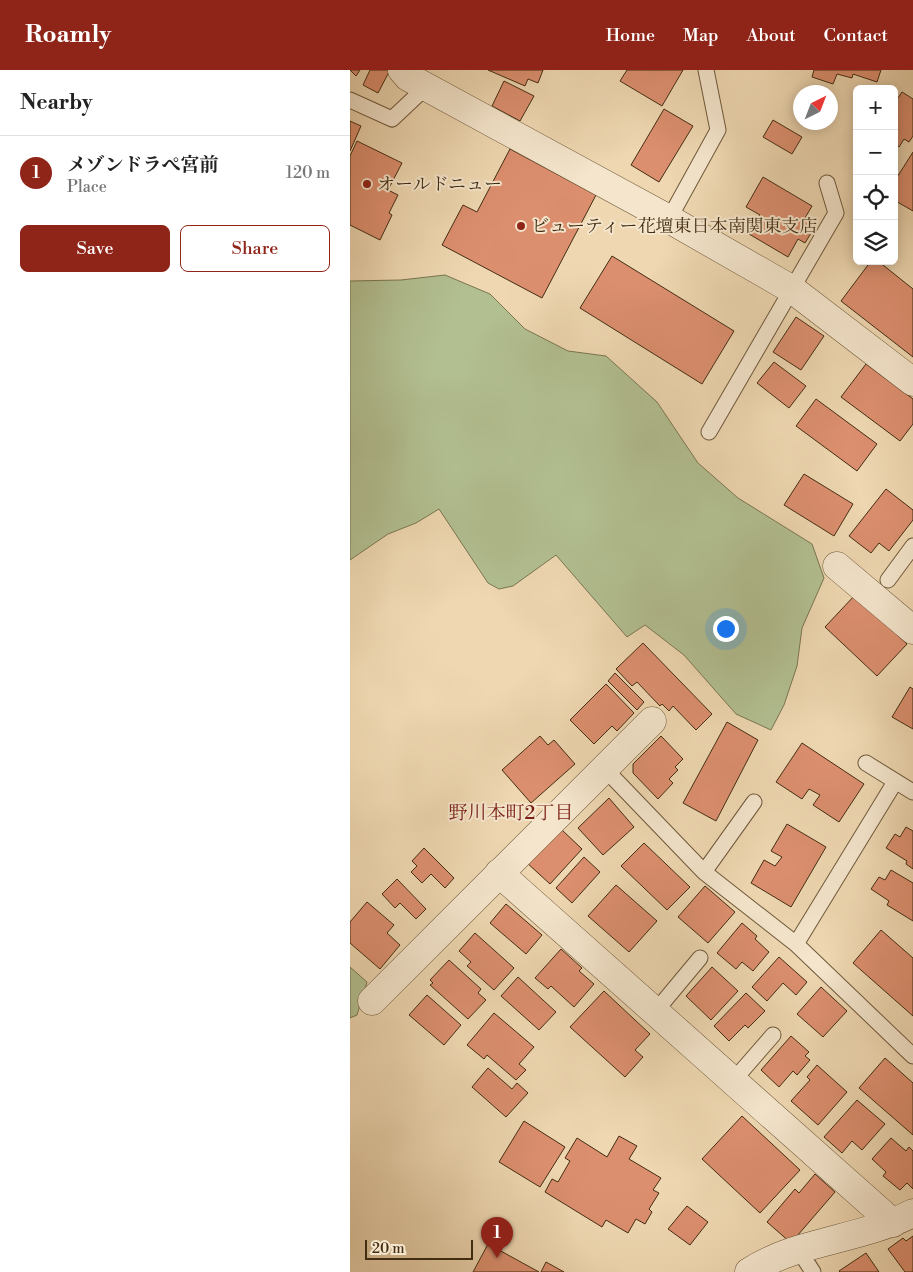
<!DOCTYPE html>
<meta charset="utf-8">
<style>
body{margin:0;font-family:"Libre Bodoni","Noto Serif JP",serif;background:#f6f6f6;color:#222}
.controls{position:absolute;right:15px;top:15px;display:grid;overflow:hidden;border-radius:8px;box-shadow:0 2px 12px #0003}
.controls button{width:45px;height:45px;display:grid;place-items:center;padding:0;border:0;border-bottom:1px solid #e0e0e0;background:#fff;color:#222;font:25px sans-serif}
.compass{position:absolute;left:443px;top:15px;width:45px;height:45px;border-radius:50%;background:#fff;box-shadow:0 2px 12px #0003;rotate:42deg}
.scale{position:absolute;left:15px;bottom:12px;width:108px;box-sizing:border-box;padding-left:5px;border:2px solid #432d12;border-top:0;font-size:14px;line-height:18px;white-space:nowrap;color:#432d12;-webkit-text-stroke:4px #f4e5cc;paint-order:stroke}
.you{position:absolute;left:375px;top:558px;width:18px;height:18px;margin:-12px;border:4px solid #fff;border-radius:50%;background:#1a73e8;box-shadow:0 0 0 8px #1a73e833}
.badge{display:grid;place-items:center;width:32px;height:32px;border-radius:50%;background:#8f2418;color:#fff;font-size:16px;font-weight:700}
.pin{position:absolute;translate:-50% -41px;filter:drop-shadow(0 1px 2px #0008)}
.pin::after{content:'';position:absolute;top:26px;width:18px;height:15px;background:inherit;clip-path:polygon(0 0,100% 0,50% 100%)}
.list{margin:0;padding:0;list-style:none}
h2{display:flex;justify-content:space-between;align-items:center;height:65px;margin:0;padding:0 20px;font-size:21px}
h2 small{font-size:16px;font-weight:400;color:#767676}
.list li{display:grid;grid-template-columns:32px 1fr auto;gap:15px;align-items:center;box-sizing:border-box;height:75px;padding:0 20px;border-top:1px solid #e0e0e0}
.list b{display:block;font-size:19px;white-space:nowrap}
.list p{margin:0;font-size:16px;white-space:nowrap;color:#767676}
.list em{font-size:16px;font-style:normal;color:#767676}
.actions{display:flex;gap:10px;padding:15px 20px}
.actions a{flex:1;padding:11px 0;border:1px solid #8f2418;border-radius:8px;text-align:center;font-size:18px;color:#8f2418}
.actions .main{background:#8f2418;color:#fff}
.icon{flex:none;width:28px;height:28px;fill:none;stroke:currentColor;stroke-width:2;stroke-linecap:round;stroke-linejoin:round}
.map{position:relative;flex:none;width:563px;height:1202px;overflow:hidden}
header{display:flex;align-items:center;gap:30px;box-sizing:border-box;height:70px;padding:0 25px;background:#8f2418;color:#fff}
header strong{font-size:24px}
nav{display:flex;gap:28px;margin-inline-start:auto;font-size:18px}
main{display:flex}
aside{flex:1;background:#fff}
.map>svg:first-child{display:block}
</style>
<header>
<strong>Roamly</strong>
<nav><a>Home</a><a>Map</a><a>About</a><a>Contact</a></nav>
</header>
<main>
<aside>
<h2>Nearby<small></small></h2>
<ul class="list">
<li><span class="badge">1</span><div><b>メゾンドラぺ宮前</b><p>Place</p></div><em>120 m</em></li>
</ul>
<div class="actions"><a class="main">Save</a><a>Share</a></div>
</aside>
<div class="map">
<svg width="563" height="1202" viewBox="0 0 563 1202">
<rect width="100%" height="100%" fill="#eed7b1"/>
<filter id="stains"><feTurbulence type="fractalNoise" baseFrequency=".004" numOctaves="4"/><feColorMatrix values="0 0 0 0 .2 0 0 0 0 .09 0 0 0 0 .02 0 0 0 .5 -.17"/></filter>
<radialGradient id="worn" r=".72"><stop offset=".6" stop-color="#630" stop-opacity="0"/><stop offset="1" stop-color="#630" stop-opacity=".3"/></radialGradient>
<path fill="#b2bf91" stroke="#7a7652" d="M95,205l45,19 35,35 43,22 38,5 51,46 41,61 40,35 74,46 12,34 -22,50 -5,38 -13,39 -13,25 -35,-16 -52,-59 -39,-30 -18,12 -71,-82 -43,31 -14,3 -11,-6 -49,-74 -23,14 -28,11 -38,26v-279l51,-1z
M0,897l17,15 -10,33 -7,3z"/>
<path fill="#dc8f6f" stroke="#432d12" d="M0,0h10l-4,6z
M20,0h20l-12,23 -15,-8z
M138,0h55l-5,13 -10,-4 -3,7z
M277,0h56l-21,36 -42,-25z
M464,0h67l-4,12 -24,-8 -1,4 -15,-4 -4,10 -21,-7z
M154,11l30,15 -14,25 -28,-15z
M552,22l11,7v37l-4,6 -5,-3 -5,8 -5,-4v-39z
M314,39l29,17 -34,56 -28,-17z
M423,50l29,17 -10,17 -29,-17z
M0,51l11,5 -11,25z
M7,71l45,22 -14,27 10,5 -9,18 3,2 -12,25 -30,-15v-69z
M160,79l86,46 -54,103 -100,-53 21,-40 14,7z
M563,82v59l-19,-11v-18z
M413,107l49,29 -7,12 11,7 -11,18 -7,-4 -10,18 -39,-23 11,-19 -14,-8z
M262,186l122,75 -32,53 -122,-76z
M521,191h7l35,28v68l-72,-56z
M446,247l28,19 -23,34 -28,-18z
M424,292l32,24 -17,22 -32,-25z
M516,294l47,35v25l-13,17 -59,-44z
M466,329l61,45 -20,27 -61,-45z
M454,404l49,30 -19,32 -50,-31z
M536,419l27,21v10l-24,31 -10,-8 -8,10 -22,-17z
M505,525l52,49 -30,32 -52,-49z
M293,573l69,71 -16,16 -23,-24 -4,5 -7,-7 -2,2 -23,-24 -5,4 -16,-17z
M265,603l29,29 -7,8 -29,-29z
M256,614l28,29 -17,18 -5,-5 -18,18 -24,-24z
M560,617l3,2v40l-21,-12z
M377,652l31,18 -42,81 -33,-18z
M190,666l8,9 6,-5 21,24 -44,39 -29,-33z
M311,666l22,23 -8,8 3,3 -9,9 4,4 -15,16 -25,-26v-9z
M452,673l62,41 -25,38 -26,-17 7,-10 -11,-6 -7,10 -26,-17z
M259,728l25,29 -31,28 -25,-27z
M437,754l39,23 -35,60 -40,-24 13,-23 11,6 7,-9 -11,-6z
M556,757l7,4v38l-7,-5 1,-3 -21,-13 9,-14 5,3z
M211,759l21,20 -32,35 -24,-22z
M294,773l46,44 -23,23 -46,-44z
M74,778l30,30 -9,10 -14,-14 -9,9 -11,-11 6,-6 -5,-5z
M234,787l16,15 -28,31 -16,-15z
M541,800l22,13v38l-26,-16 2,-4 -18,-12 8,-12 6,3z
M47,809l29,30 -10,10 -16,-16 -5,5 -13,-14z
M266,815l41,36 -28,31 -41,-36z
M355,816l30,26 -27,31 -30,-26z
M17,832l27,23 -7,8 13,12 -20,24 -30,-26v-21z
M156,834l36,31 -16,19 -36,-31z
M392,853l15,13 -2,3 14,13 -16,19 -11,-9 -6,7 -19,-16z
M531,860l32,28v58l-60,-53z
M125,863l39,35 -20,22 -27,-24 4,-4 -12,-11z
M211,879l21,19 -3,3 15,13 -20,23 -23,-21 -3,3 -13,-11z
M429,887l28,25 -11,13 -13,-12 -16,18 -15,-14z
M99,890l32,29 -3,4 8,7 -18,19 -38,-34 3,-2 -3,-3z
M362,897l26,24 -27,29 -25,-24z
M168,907l38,35 -17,18 -38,-34z
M471,917l26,24 -24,26 -26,-23z
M254,921l46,43 -15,16 8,7 -18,20 -55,-50z
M396,923l19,18 -17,17 -3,-3 -16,16 -15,-15z
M77,925l34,30 -17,20 -35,-30z
M144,943l40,34 -15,17 7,6 -10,10 -29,-25 -3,4 -17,-14z
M441,966l18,16 -4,4 5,4 -13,15 -4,-4 -14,16 -18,-17z
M535,988l28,25v52l-54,-47z
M467,995l30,27 -29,33 -27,-24 19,-21 -3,-3z
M138,998l24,21 5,-6 11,10 -22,24 -34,-30z
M507,1030l28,24 -23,26 -10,-9 -10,12 -18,-16z
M392,1046l58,54 -40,43 -58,-54z
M174,1051l41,26 -25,40 -41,-25z
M269,1066l18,10 -8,13 32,19 -8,12 6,3 -10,16 3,3 -7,12 -9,-5 -8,14 -22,-13 -4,7 -57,-35 7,-13 6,3 12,-21 -5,-3 12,-20 30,19z
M541,1068l15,13 3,-4 4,4v38l-6,-6 -7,7 -17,-14 3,-4 -14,-13z
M465,1104l20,18 -44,51 -24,-21 28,-33 4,4z
M337,1136l21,16 -18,23 -22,-16z
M563,1166v36h-8l-17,-23 15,-11 3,3z
M138,1174l51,28h-66z
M516,1183l13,19h-39l-1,-1z
M196,1192l18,10h-23z"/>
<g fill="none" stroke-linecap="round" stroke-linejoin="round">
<g stroke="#6e583a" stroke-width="17">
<path id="service" d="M0,30l42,19 34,-32
M319,149l49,-89 -12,-60
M359,362l127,-219 -9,-30
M538,510l25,-34
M516,693l47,29
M254,698l100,104 92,72 117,112
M354,802l50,-70
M446,874l99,-162
M305,942l45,-54
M383,1011l40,-46
M448,1179l15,23"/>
</g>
<g stroke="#6e583a" stroke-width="29">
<path id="minor" d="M52,0l6,7 261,142 124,71 120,92
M487,496l76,64
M149,803l394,350
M22,931l280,-280
M399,1202c49,-32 112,-32 164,-59"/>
</g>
<use href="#service" stroke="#f4e5cc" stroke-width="15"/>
<use href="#minor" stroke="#f4e5cc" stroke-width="28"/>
</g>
<g fill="#8f2418" stroke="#f4e5cc" stroke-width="2">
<circle cx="17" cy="114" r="5"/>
<circle cx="171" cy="156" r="5"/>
</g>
<g text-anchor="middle" stroke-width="4" stroke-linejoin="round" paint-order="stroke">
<g font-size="18" fill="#432d12" stroke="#f4e5cc" text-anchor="start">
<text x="27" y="120">オールドニュー</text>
<text x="181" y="162">ビューティー花壇東日本南関東支店</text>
</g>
<g font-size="19" fill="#7a1f14" stroke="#f4e5cc">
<text x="161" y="749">野川本町2丁目</text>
</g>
</g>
<rect width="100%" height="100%" filter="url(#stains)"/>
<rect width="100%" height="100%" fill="url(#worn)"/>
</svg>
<div class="controls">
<button>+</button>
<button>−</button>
<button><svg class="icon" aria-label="locate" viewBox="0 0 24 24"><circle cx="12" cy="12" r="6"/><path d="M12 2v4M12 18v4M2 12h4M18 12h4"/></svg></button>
<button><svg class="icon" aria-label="layers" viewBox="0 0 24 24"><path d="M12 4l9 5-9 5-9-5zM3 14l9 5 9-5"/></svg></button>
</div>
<svg class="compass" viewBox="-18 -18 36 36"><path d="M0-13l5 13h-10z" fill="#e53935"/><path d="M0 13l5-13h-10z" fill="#767676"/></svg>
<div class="scale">20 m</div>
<div class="you"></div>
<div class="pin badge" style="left:147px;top:1188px">1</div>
</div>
</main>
